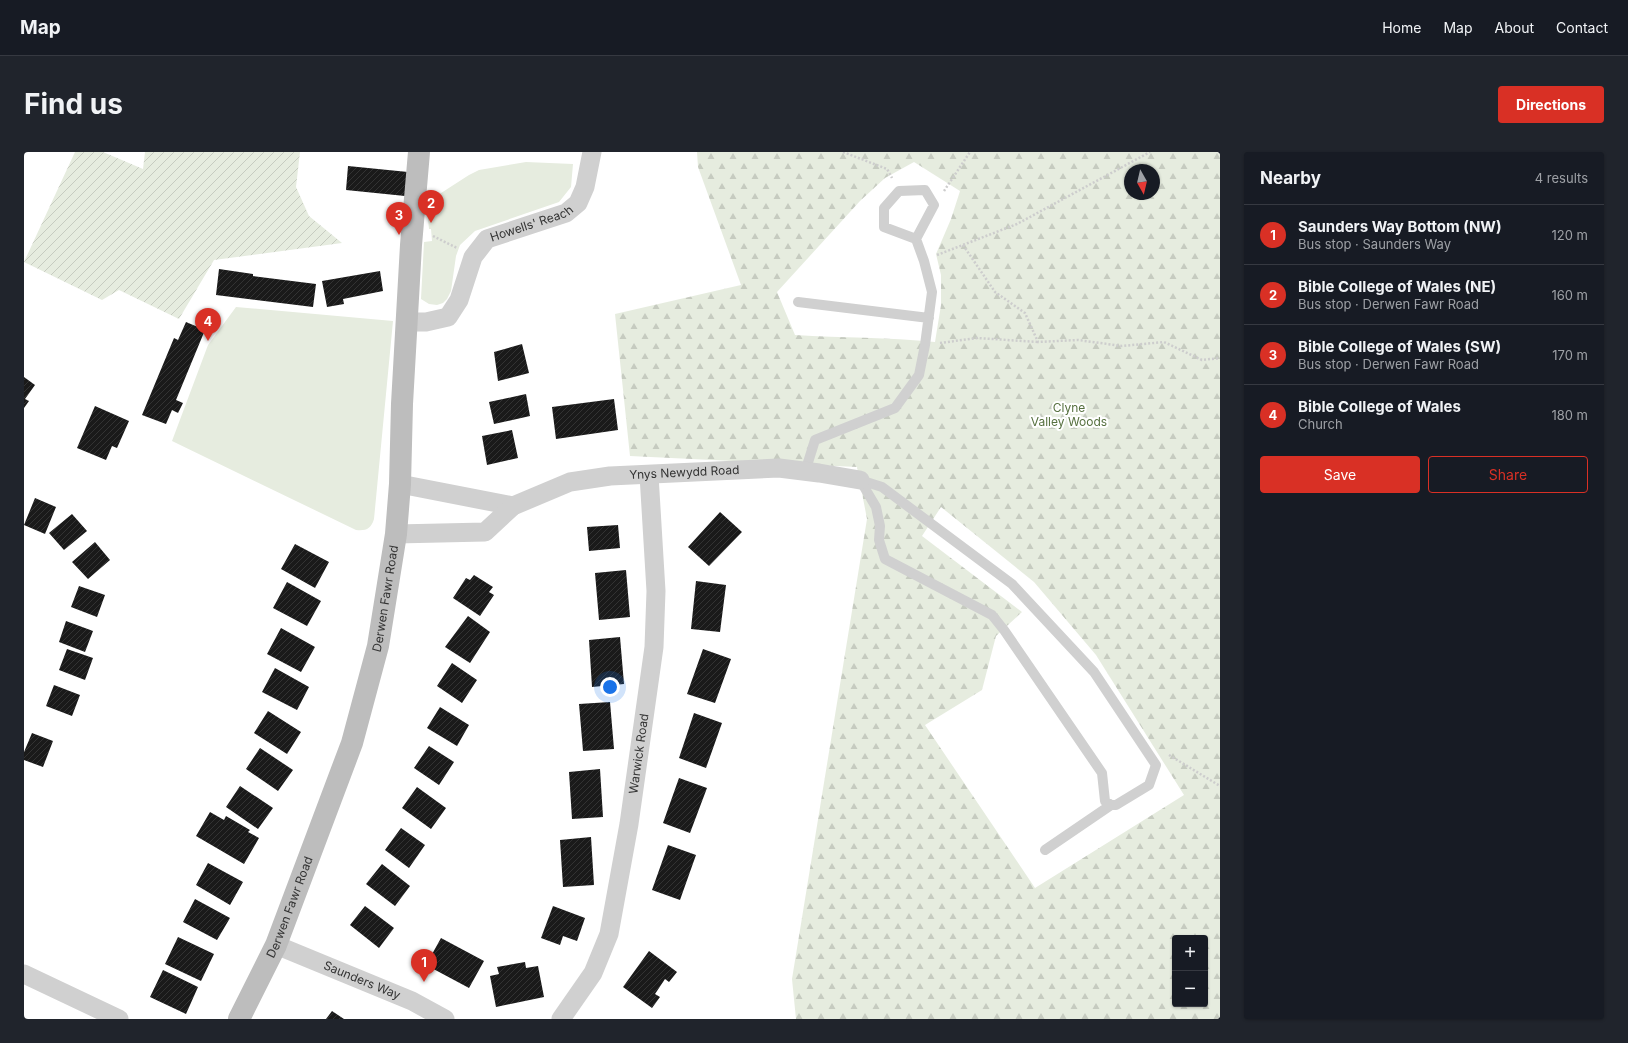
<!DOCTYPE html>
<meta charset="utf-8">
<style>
body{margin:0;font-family:Inter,sans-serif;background:#20242c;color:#f1f3f6}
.controls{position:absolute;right:12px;bottom:12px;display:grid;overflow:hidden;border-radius:4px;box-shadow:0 1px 3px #0004}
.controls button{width:36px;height:36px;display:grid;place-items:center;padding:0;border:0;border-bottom:1px solid #363941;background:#171b24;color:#f1f3f6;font:20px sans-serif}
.compass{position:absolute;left:1100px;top:12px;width:36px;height:36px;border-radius:50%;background:#171b24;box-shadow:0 1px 3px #0004;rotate:172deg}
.you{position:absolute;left:586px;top:535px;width:14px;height:14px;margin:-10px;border:3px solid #fff;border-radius:50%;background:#1a73e8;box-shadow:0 0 0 6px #1a73e833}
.badge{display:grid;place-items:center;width:26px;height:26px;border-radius:50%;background:#d93025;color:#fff;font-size:13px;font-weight:700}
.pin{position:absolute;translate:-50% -33px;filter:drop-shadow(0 1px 2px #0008)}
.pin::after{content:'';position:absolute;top:21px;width:14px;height:12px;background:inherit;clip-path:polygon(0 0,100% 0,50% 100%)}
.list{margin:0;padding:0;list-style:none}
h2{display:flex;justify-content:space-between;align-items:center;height:52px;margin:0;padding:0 16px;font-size:17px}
h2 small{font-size:13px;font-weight:400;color:#9ea1a6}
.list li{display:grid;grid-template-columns:26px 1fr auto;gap:12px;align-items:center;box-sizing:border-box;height:60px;padding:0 16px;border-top:1px solid #363941}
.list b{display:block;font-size:15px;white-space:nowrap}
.list p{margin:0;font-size:13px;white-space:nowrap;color:#9ea1a6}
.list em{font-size:13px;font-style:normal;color:#9ea1a6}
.actions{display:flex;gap:8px;padding:12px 16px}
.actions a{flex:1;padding:9px 0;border:1px solid #d93025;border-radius:4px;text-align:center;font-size:14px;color:#d93025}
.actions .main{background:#d93025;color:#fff}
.map{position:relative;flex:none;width:1196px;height:867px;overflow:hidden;border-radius:4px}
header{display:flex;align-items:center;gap:24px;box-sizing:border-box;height:56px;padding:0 20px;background:#171b24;border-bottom:1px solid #363941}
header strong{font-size:19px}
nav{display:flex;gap:22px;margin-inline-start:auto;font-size:14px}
.intro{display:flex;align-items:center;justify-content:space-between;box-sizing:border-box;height:96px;padding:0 24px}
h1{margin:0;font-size:28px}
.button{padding:10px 18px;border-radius:4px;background:#d93025;color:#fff;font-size:14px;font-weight:700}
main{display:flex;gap:24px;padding:0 24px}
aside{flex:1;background:#171b24;border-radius:4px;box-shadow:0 1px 3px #0004}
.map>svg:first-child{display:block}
</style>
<header>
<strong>Map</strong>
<nav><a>Home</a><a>Map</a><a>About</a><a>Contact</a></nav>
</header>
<div class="intro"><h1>Find us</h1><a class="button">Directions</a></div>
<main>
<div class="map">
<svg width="1196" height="867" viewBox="0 0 1196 867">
<defs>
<pattern id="forest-firs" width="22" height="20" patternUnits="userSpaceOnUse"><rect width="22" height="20" fill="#e6ecdf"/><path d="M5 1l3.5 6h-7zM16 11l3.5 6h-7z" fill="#c6cbc0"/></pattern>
<pattern id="garden-furrows" width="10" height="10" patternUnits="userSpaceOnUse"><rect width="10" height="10" fill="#e6ecdf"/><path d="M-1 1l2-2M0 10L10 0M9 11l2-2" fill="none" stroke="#c6cbc0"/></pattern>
<pattern id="building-hatch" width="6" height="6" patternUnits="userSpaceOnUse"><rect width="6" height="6" fill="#1a1a1a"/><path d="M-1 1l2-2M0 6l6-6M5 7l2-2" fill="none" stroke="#333"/></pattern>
</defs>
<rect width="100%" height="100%" fill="#fff"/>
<path fill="#e6ecdf" d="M502,10l47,2 -2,23 -12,15 -84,29 -15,14 -4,11 -5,35 -4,8 -4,4 -6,2 -8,-1 -8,-5 3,-57 8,-1 -1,-12h-2l-2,-20h-3v-5l45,-29 10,-5z
M212,155l157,14 -19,198c-3,10 -8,12 -18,11l-184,-89 36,-96z"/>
<path fill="url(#forest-firs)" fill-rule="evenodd" d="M673,0h523v867h-424l-4,-40 75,-460 -10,-52 -227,-11 -15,-142 126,-29 -43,-118zM890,10l46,29 -9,28 -15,35 5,21v30l-6,37c-47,-5 -93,-4 -140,-7l-18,-43 83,-91 25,-23zM1106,18h24v24h-24zM917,355l93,75 62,73 88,140 -149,93 -110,-163 57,-35 14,-54 26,-24 -100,-76zM1151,786h30v66h-30z"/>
<path fill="url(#garden-furrows)" d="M51,0h28l40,17 2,-17h155l-4,35 13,29 33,27 -128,17 -35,59 -60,-29 -17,10 -78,-38z"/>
<path fill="url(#building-hatch)" d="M324,14l60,6 -3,24 -59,-6z
M195,117l34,5v2l63,8 -3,23 -97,-12z
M356,119l3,20 -40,8 1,5 -17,3 -5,-26z
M162,170l19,8 -29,70 7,3 -5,10 -6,-3 -6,14 -24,-9 32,-77 4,2z
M498,192l7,29 -31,8 -4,-29z
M0,225l11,8 -10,14 4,2 -5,7z
M502,242l4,22 -36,8 -5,-22z
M590,247l4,31 -62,9 -4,-32z
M71,254l34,15 -12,27 -5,-2 -6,14 -29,-12z
M488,278l6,28 -31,7 -5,-29z
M11,346l21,9 -11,27 -21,-9z
M696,360l22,20 -33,34 -21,-19z
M48,362l15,17 -23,19 -15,-17z
M594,373l2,23 -31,3 -2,-24z
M71,390l15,18 -22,19 -16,-17z
M271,392l34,18 -14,26 -34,-19z
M602,418l4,47 -31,3 -4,-47z
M450,423l19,12 -4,5 5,3 -14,21 -27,-18 13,-20 4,2z
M672,429l30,4 -6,47 -29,-3z
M263,430l34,19 -14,25 -34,-18z
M55,434l26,9 -8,22 -26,-10z
M444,464l22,16 -20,31 -25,-16z
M42,469l27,10 -8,21 -26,-10z
M257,476l34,19 -14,25 -34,-18z
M596,485l4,47 -32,3 -3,-47z
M43,497l26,9 -8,22 -26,-10z
M679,497l28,10 -16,44 -28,-9z
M428,511l25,17 -15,23 -25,-17z
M251,516l34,19 -12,23 -35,-18z
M30,533l26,10 -8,21 -26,-10z
M586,550l4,47 -31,2 -4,-47z
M416,555l29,18 -12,21 -30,-18z
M244,559l33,21 -14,22 -33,-21z
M670,561l28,10 -16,45 -27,-10z
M8,581l21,8 -10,26 -19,-7v-8z
M405,594l25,16 -15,23 -25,-17z
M236,596l33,22 -15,21 -32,-22z
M576,617l3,48 -31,2 -3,-47z
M655,626l28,10 -17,45 -27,-10z
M216,634l33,22 -15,21 -32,-22z
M393,635l29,21 -15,21 -29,-21z
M186,660l14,8 2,-4 24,14 -2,2 11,6 -15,26 -48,-28z
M377,676l24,17 -16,23 -24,-18z
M567,685l3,48 -31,2 -3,-47z
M644,693l28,10 -16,45 -28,-10z
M184,711l35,19 -13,23 -34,-20z
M358,712l28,22 -15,20 -29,-22z
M171,747l35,19 -13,22 -34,-18z
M341,754l29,22 -15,20 -29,-23z
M529,754l32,12 -8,23 -14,-5 -3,9 -19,-7z
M154,785l36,17 -13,27 -36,-17z
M417,786l43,23 -15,27 -43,-23z
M625,799l28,21 -8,10 -4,-3 -10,15 5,3 -8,11 -29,-21z
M501,810l1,6 12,-2 6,31 -48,10 -6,-31 9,-2 -2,-7z
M139,818l35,17 -12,27 -36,-17z
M308,859l12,8h-18z"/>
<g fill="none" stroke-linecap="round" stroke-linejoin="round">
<path stroke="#cdcdcd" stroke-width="2.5" stroke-dasharray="2 2" stroke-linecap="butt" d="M819,0l44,17 5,9
M920,39l26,-39
M409,84l24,12
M939,93l32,47 30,21 13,29 40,-2 44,6 42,-4 38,18 18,-2
M913,103l80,-31 133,-72
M916,191l37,-5 61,4
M1145,603l51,31"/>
<path stroke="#d0d0d0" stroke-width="10" d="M774,150l131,16
M781,320l10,-32 80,-32 24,-33 6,-30 7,-53 -8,-31 -8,-22 -32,-12v-19l15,-17 26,-1 9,15 -18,34
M836,328l22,7 130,97 82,88 62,93 -7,20 -33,20h-5l-6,-4 -3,-28 -98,-143 -12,-15 -107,-56 -6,-19 1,-14 -4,-19z
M1021,698l66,-45"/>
<g stroke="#d0d0d0" stroke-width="19">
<path id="s1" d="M383,170h19l22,-5 11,-17 14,-43 14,-18 79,-26 12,-10 7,-16 7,-35"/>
<path d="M376,332l113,22"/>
<path id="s2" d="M372,382l89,-2 28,-26 57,-24 40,-6 169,-8 40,5 41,7"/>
<path id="s3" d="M252,793l136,56 33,18"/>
<path d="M0,822l95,45"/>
<path id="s4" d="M537,867l32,-46 16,-39 20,-110 25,-177 2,-56 -7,-116"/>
</g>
<path stroke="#bdbdbd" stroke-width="22" id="s5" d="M215,867l37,-74 76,-202 26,-97 18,-112 4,-50 2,-80 9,-159 8,-93"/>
</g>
<g text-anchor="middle" stroke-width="4" stroke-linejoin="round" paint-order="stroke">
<g font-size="12" fill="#333" stroke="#fff">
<text dy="4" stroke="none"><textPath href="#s1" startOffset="177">Howells' Reach</textPath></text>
<text dy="4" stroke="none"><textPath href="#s2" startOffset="304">Ynys Newydd Road</textPath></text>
<text dy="4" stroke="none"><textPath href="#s5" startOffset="447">Derwen Fawr Road</textPath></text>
<text dy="4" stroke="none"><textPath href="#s4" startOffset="281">Warwick Road</textPath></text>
<text dy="4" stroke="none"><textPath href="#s5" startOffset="123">Derwen Fawr Road</textPath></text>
<text dy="4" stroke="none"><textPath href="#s3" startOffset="93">Saunders Way</textPath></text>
</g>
<g font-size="12" fill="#56703f" stroke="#fff">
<text x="1045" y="260">Clyne<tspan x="1045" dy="14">Valley Woods</tspan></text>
</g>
</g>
</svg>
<div class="controls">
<button>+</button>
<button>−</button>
</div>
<svg class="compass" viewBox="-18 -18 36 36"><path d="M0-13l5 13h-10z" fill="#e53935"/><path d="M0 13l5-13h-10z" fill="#9ea1a6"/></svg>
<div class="you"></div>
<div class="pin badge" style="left:400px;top:830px">1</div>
<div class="pin badge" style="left:407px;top:71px">2</div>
<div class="pin badge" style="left:375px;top:83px">3</div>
<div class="pin badge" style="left:184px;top:189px">4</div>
</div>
<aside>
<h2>Nearby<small>4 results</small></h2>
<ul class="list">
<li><span class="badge">1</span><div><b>Saunders Way Bottom (NW)</b><p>Bus stop · Saunders Way</p></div><em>120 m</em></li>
<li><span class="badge">2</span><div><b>Bible College of Wales (NE)</b><p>Bus stop · Derwen Fawr Road</p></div><em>160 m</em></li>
<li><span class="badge">3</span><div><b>Bible College of Wales (SW)</b><p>Bus stop · Derwen Fawr Road</p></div><em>170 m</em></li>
<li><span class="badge">4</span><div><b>Bible College of Wales</b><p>Church</p></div><em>180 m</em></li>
</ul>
<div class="actions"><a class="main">Save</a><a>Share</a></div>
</aside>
</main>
